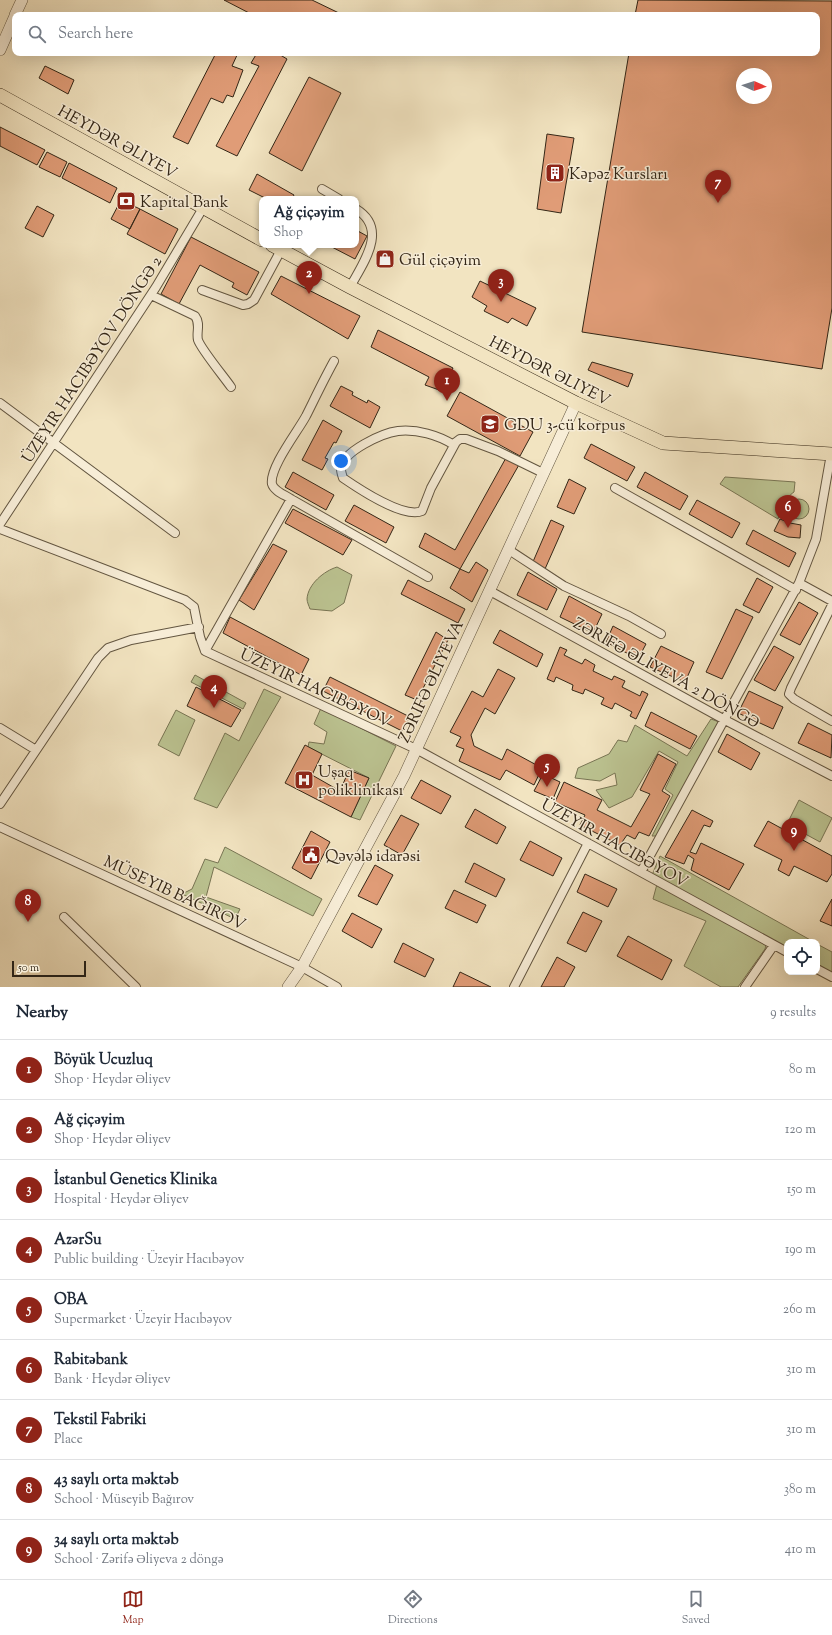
<!DOCTYPE html>
<meta charset="utf-8">
<style>
body{margin:0;font-family:"Sorts Mill Goudy",serif;background:#f2f2f3;color:#1f2937}
.controls{position:absolute;right:12px;bottom:12px;display:grid;overflow:hidden;border-radius:8px;box-shadow:0 4px 16px #0002}
.controls button{width:36px;height:36px;display:grid;place-items:center;padding:0;border:0;border-bottom:1px solid #e0e1e3;background:#fff;color:#1f2937;font:20px sans-serif}
.compass{position:absolute;left:736px;top:68px;width:36px;height:36px;border-radius:50%;background:#fff;box-shadow:0 4px 16px #0002;rotate:93deg}
.scale{position:absolute;left:12px;bottom:10px;width:74px;box-sizing:border-box;padding-left:4px;border:2px solid #332616;border-top:0;font-size:11px;line-height:14px;white-space:nowrap;color:#332616;-webkit-text-stroke:3px #f7edd7;paint-order:stroke}
.you{position:absolute;left:341px;top:461px;width:14px;height:14px;margin:-10px;border:3px solid #fff;border-radius:50%;background:#1a73e8;box-shadow:0 0 0 6px #1a73e833}
.badge{display:grid;place-items:center;width:26px;height:26px;border-radius:50%;background:#8f2418;color:#fff;font-size:13px;font-weight:700}
.pin{position:absolute;translate:-50% -33px;filter:drop-shadow(0 1px 2px #0008)}
.pin::after{content:'';position:absolute;top:21px;width:14px;height:12px;background:inherit;clip-path:polygon(0 0,100% 0,50% 100%)}
.popup{position:absolute;left:259px;top:196px;width:100px;height:52px;box-sizing:border-box;display:grid;place-content:center;border-radius:8px;background:#fff;filter:drop-shadow(0 1px 3px #0005);font-size:13px;white-space:nowrap;color:#747a83}
.popup b{font-size:15px;color:#1f2937}
.popup::after{content:'';position:absolute;left:50%;top:100%;margin-left:-8px;border:8px solid transparent;border-top-color:#fff}
.list{margin:0;padding:0;list-style:none}
h2{display:flex;justify-content:space-between;align-items:center;height:52px;margin:0;padding:0 16px;font-size:17px}
h2 small{font-size:13px;font-weight:400;color:#747a83}
.list li{display:grid;grid-template-columns:26px 1fr auto;gap:12px;align-items:center;box-sizing:border-box;height:60px;padding:0 16px;border-top:1px solid #e0e1e3}
.list b{display:block;font-size:15px;white-space:nowrap}
.list p{margin:0;font-size:13px;white-space:nowrap;color:#747a83}
.list em{font-size:13px;font-style:normal;color:#747a83}
.icon{flex:none;width:22px;height:22px;fill:none;stroke:currentColor;stroke-width:2;stroke-linecap:round;stroke-linejoin:round}
.map{position:relative;flex:none;width:832px;height:987px;overflow:hidden}
.search{position:absolute;background:#fff;box-shadow:0 4px 16px #0002;left:12px;right:12px;top:12px;height:44px;display:flex;align-items:center;gap:10px;box-sizing:border-box;padding:0 14px;border-radius:8px;color:#747a83;font-size:15px}
.sheet{height:592px;background:#fff}
nav{display:flex;justify-content:space-around;align-items:center;box-sizing:border-box;height:56px;border-top:1px solid #e0e1e3;background:#fff;font-size:11px;color:#747a83}
nav a{display:grid;justify-items:center;gap:2px}
nav .on{color:#8f2418}
.map>svg:first-child{display:block}
</style>
<div class="map">
<svg width="832" height="987" viewBox="0 0 832 987">
<rect width="100%" height="100%" fill="#f2e4c1"/>
<filter id="stains"><feTurbulence type="fractalNoise" baseFrequency=".005" numOctaves="4"/><feColorMatrix values="0 0 0 0 .2 0 0 0 0 .09 0 0 0 0 .02 0 0 0 .5 -.17"/></filter>
<radialGradient id="worn" r=".72"><stop offset=".6" stop-color="#630" stop-opacity="0"/><stop offset="1" stop-color="#630" stop-opacity=".3"/></radialGradient>
<path fill="#bcc492" stroke="#787554" d="M725,477l70,5 -1,10c-10,7 -13,16 -7,27l-8,-4 -1,4 -58,-35z
M789 509a10 10 0 1 1 20 0a10 10 0 1 1-20 0Z
M337,567l15,8 -8,28 -12,8 -22,-2c-1,-3 -3,-7 -3,-10 1,-15 17,-28 30,-32z
M195,675l51,28 -3,6 -52,-27z
M264,689l17,8 -64,111 -23,-9 31,-66 14,8z
M321,708l75,38 -36,74 -9,-3 18,-39 -61,-31 1,-5 15,2 3,-12 -13,-8z
M176,710l19,10 -16,36 -21,-11z
M711,719l8,3 -61,114h-6l21,-41 -8,-6 13,-27 -19,-11 -27,46 -23,11 -13,-18 21,-5 -2,-12 -15,8 -25,-3 3,-10 31,-14 9,-14 9,2 8,-17 52,31z
M799,800l33,18 -12,24 -33,-18z
M225,847l97,52 -9,17 -99,-49 -8,30 34,12 -5,10 -53,-25 10,-5 13,-30 13,4z
M660,856l154,86h-27v7l-135,-74z
M657,884l109,61 -1,4 -27,38h-17l-37,-21 22,-45 -53,-22z
M817,944l15,8v22l-15,-9z"/>
<path fill="#e09c77" stroke="#332616" fill-rule="evenodd" d="M224,0h88l29,14 -88,1z
M638,0l194,1v307l-10,61 -240,-37 47,-279h188v-38h-182zM742,74h24v24h-24z
M216,53h22l-6,13 11,4 -10,27 -6,-2 -4,8 -12,-5 -23,46 -15,-7z
M257,53h20l10,6 -50,97 -21,-10 43,-80 -8,-3z
M45,66l29,14 -6,14 -29,-16z
M309,77l32,16 -39,78 -33,-18z
M0,127l45,23 -8,15 -37,-19z
M547,134l27,4 -13,75 -24,-4z
M47,152l20,10 -7,15 -21,-10z
M69,163l48,25 -7,15 -48,-25z
M257,174l37,21 -2,4h-25l-18,-9z
M121,200l19,9 -10,20 -19,-10z
M37,206l17,9 -11,22 -18,-9z
M140,209l38,20 -13,25 -38,-20z
M356,230l11,6 -12,23 -27,-14h28z
M191,237l68,35 -12,23 -15,-8 2,-4 -34,-18 -21,39 -18,-10z
M281,276l79,40 -12,23 -77,-45z
M480,281l56,27 -9,18 -15,-8 -4,5 -24,-12 3,-5 -15,-9z
M378,330l75,38 -11,23 -17,-6 4,-8 -58,-30z
M592,362l41,12 -5,13 -40,-17z
M341,386l12,6 -1,3 15,8 1,-3 12,7 -10,21 -40,-22z
M460,392l73,40 -13,24 -73,-40z
M323,420l19,11 -6,12 -2,-1 -9,16 3,1 -6,11 -20,-10z
M591,444l44,23 -8,14 -43,-23z
M507,456l13,7 -60,106 -41,-22 6,-14 30,17z
M293,472l41,23 -8,15 -41,-23z
M645,472l43,24 -8,14 -43,-23z
M569,479l17,9 -12,26 -17,-7z
M697,500l43,23 -8,15 -43,-24z
M354,505l40,22 -8,16 -41,-22z
M293,509l59,31 -9,15 -58,-32z
M780,519l10,4 11,2 -1,13 -12,-1 -14,-6z
M551,520l13,6 -19,43 -13,-5z
M753,530l43,23 -7,14 -43,-23z
M273,544l14,7 -33,59 -15,-10z
M476,562l12,8 -16,32 -22,-14 10,-19 9,4z
M528,572l29,17 -10,21 -30,-15z
M757,578l16,9 -14,26 -16,-8z
M408,580l57,29 -7,14 -57,-29z
M569,596l33,18 -9,19 -33,-16z
M799,602l19,11 -18,32 -20,-10z
M736,609l17,8 -31,62 -16,-7z
M230,617l79,42 -8,16 -78,-42z
M613,626l33,18 -8,15 -32,-17z
M500,630l43,24 -6,13 -44,-24z
M436,632l12,8 -31,60 -12,-5z
M661,646l33,16 -9,20 -35,-15z
M774,646l20,11 -19,34 -21,-11z
M560,647l7,3 -3,5 18,9 3,-5 10,6 -2,6 19,9 2,-4 11,5 -3,6 18,9 2,-5 6,3 -12,25 -6,-3 2,-4 -17,-9 -3,6 -11,-5 3,-6 -19,-9 -2,5 -11,-4 1,-5 -17,-8 -2,5 -7,-3z
M498,669l17,9 -20,36 -10,-6 -14,27 3,11 28,14 5,-11 35,19 -8,17 -28,-15 -6,10 -41,-19 5,-12 -8,-3 5,-9 -11,-5 22,-41 11,6z
M330,677l80,40 -8,14 -79,-40z
M196,687l45,23 -10,17 -44,-21z
M749,691l34,16 -10,22 -35,-16z
M651,712l46,24 -7,13 -45,-23z
M808,723l24,12 -1,23 -33,-15z
M727,734l33,19 -9,17 -33,-18z
M305,745l17,9 -10,21 28,16 9,-21 20,8 -18,39 -66,-34z
M658,754l18,10 -14,27 8,5 -21,40 -10,-4 -4,7 -8,-4 -7,10 -40,-20 5,-10 -30,-13 9,-20 38,18 -5,10 34,17 19,-33 -10,-4z
M543,774l17,8 -7,17 -19,-8z
M421,780l30,16 -10,18 -30,-16z
M475,809l31,18 -9,17 -32,-17z
M692,810l21,11 -3,6 -6,-2 -14,27 6,2 5,-11 43,21 -15,26 -38,-20 3,-11 -6,-4 -4,9 -19,-7z
M401,815l18,9 -17,31 -18,-10z
M768,821l64,35v18l-5,8 -33,-16 -5,10 -11,-6 4,-10 -28,-14z
M311,831l19,11 -19,37 -19,-11z
M530,841l32,17 -9,18 -33,-16z
M474,863l31,16 -9,18 -31,-15z
M375,865l18,10 -16,30 -19,-9z
M585,874l32,15 -9,18 -31,-15z
M454,890l32,15 -9,18 -32,-15z
M832,899v27l-12,-5z
M583,912l19,9 -16,31 -19,-9z
M352,913l30,16 -10,19 -30,-17z
M628,936l44,24 -10,20 -45,-24z
M403,943l31,16 -9,18 -31,-15z
M557,957l18,10 -11,20h-23z
M460,972l31,15h-38z"/>
<g fill="none" stroke-linecap="round" stroke-linejoin="round">
<g stroke="#635641" stroke-width="10">
<path id="minor" d="M322,189l17,10
M350,287c13,-24 39,-58 6,-78
M202,290l41,15 5,-1 6,-4 27,-50
M151,295l44,21c6,8 1,16 3,24 3,9 26,37 33,47
M0,403l175,130
M454,445c-16,-10 -37,-16 -56,-14 -15,2 -56,20 -57,38 0,2 1,6 2,9 16,11 61,41 79,33l9,-23 25,-46 4,-3h6l32,12 45,22
M615,488l181,102
M291,499c-6,-4 -17,-8 -19,-15 -3,-16 26,-53 34,-68 9,-18 18,-37 28,-55
M0,524l156,-237 47,-79
M0,529l185,71 9,7 6,30 5,14 211,98 371,203
M509,550l55,36 65,30 32,18
M799,583l33,18
M490,591l235,129 107,56
M832,605l-41,83 -2,6 5,5 38,22
M205,651l86,-152 137,78
M0,728l36,22
M0,804l98,-146 10,-10 23,-8 68,-13
M0,827l302,140 35,20
M641,872l158,-289 17,-44 15,-85
M64,917l72,70
M817,969l15,8
M514,987l74,-144
M745,987l29,-42"/>
</g>
<g stroke="#635641" stroke-width="12">
<path id="tertiary" d="M15,15l7,-15
M0,50l15,-34
M288,987l14,-20 102,-191 172,-373"/>
</g>
<g stroke="#332616" stroke-width="14">
<path id="primary" d="M0,95l262,145
M272,245l78,42 226,116 87,40 169,11"/>
</g>
<use href="#minor" stroke="#f7edd7" stroke-width="8"/>
<use href="#tertiary" stroke="#f7edd7" stroke-width="11"/>
<use href="#primary" stroke="#f2e4c1" stroke-width="13"/>
</g>
<defs>
<g id="building-square" transform="scale(1)"><rect x="-9" y="-9" width="18" height="18" rx="4" fill="#8f2418" stroke="#f7edd7"/><path d="M-4-6H4V6H1V3H-1V6H-4ZM-2.5-4.3h1.7v1.8h-1.7ZM.8-4.3h1.7v1.8H.8ZM-2.5-1h1.7V.8h-1.7ZM.8-1h1.7V.8H.8Z" fill="#fff"/></g>
<g id="bank-square" transform="scale(1)"><rect x="-9" y="-9" width="18" height="18" rx="4" fill="#8f2418" stroke="#f7edd7"/><path d="M-6-4H6V4H-6ZM0-2.3a2.3 2.3 0 1 0 0 4.6a2.3 2.3 0 1 0 0-4.6Z" fill="#fff"/></g>
<g id="shop-square" transform="scale(1)"><rect x="-9" y="-9" width="18" height="18" rx="4" fill="#8f2418" stroke="#f7edd7"/><path d="M-5-2.5h2.3a2.7 3.5 0 0 1 5.4 0H5L5.5 6h-11ZM-1.5-2.5h3a1.5 2.3 0 0 0-3 0Z" fill="#fff"/></g>
<g id="university-square" transform="scale(1)"><rect x="-9" y="-9" width="18" height="18" rx="4" fill="#8f2418" stroke="#f7edd7"/><path d="M0-5L7-2L0 1L-7-2ZM-4 1L0 2.5L4 1V4Q0 6-4 4Z" fill="#fff"/></g>
<g id="hospital-square" transform="scale(1)"><rect x="-9" y="-9" width="18" height="18" rx="4" fill="#8f2418" stroke="#f7edd7"/><path d="M-5-5h3v3.5h4V-5h3V5h-3V1.5h-4V5h-3Z" fill="#fff"/></g>
<g id="civic-square" transform="scale(1)"><rect x="-9" y="-9" width="18" height="18" rx="4" fill="#8f2418" stroke="#f7edd7"/><path d="M-.6-6.5H3V-4.5H.6V-3L4-1V1h2V6H-6V1h2V-1L-.6-3ZM-1.2 2.5V6h2.4V2.5Z" fill="#fff"/></g>
</defs>
<g fill-rule="evenodd">
<use href="#building-square" x="555" y="173"/>
<use href="#bank-square" x="126" y="201"/>
<use href="#shop-square" x="385" y="259"/>
<use href="#university-square" x="490" y="424"/>
<use href="#hospital-square" x="304" y="780"/>
<use href="#civic-square" x="311" y="855"/>
</g>
<g text-anchor="middle" stroke-width="3" stroke-linejoin="round" paint-order="stroke">
<g font-size="16" fill="#332616" stroke="#f7edd7">
<text transform="translate(118 141) rotate(29)" y="6">HEYDƏR ƏLIYEV</text>
<text transform="translate(91 359) rotate(-57)" y="6">ÜZEYIR HACIBƏYOV DÖNGƏ 2</text>
<text transform="translate(550 370) rotate(27)" y="6">HEYDƏR ƏLIYEV</text>
<text transform="translate(667 672) rotate(29)" y="6">ZƏRIFƏ ƏLIYEVA 2 DÖNGƏ</text>
<text transform="translate(430 681) rotate(-65)" y="6">ZƏRIFƏ ƏLIYEVA</text>
<text transform="translate(316 687) rotate(25)" y="6">ÜZEYIR HACIBƏYOV</text>
<text transform="translate(615 842) rotate(29)" y="6">ÜZEYIR HACIBƏYOV</text>
<text transform="translate(175 892) rotate(25)" y="6">MÜSEYIB BAĞIROV</text>
</g>
<g font-size="16" fill="#332616" stroke="#f7edd7" text-anchor="start">
<text x="569" y="179">Kəpəz Kursları</text>
<text x="140" y="207">Kapital Bank</text>
<text x="399" y="265">Gül çiçəyim</text>
<text x="504" y="430">GDU 3-cü korpus</text>
<text x="318" y="777">Uşaq<tspan x="318" dy="18">poliklinikası</tspan></text>
<text x="325" y="861">Qəvələ idarəsi</text>
</g>
</g>
<rect width="100%" height="100%" filter="url(#stains)"/>
<rect width="100%" height="100%" fill="url(#worn)"/>
</svg>
<div class="controls">
<button><svg class="icon" aria-label="locate" viewBox="0 0 24 24"><circle cx="12" cy="12" r="6"/><path d="M12 2v4M12 18v4M2 12h4M18 12h4"/></svg></button>
</div>
<svg class="compass" viewBox="-18 -18 36 36"><path d="M0-13l5 13h-10z" fill="#e53935"/><path d="M0 13l5-13h-10z" fill="#747a83"/></svg>
<div class="scale">50 m</div>
<div class="you"></div>
<div class="pin badge" style="left:447px;top:401px">1</div>
<div class="pin badge" style="left:309px;top:294px">2</div>
<div class="popup"><b>Ağ çiçəyim</b>Shop</div>
<div class="pin badge" style="left:501px;top:302px">3</div>
<div class="pin badge" style="left:214px;top:708px">4</div>
<div class="pin badge" style="left:547px;top:787px">5</div>
<div class="pin badge" style="left:788px;top:528px">6</div>
<div class="pin badge" style="left:718px;top:203px">7</div>
<div class="pin badge" style="left:28px;top:922px">8</div>
<div class="pin badge" style="left:794px;top:851px">9</div>
<div class="search"><svg class="icon" aria-label="search" viewBox="0 0 24 24"><circle cx="10" cy="10" r="6"/><path d="M15 15l6 6"/></svg>Search here</div>
</div>
<section class="sheet">
<h2>Nearby<small>9 results</small></h2>
<ul class="list">
<li><span class="badge">1</span><div><b>Böyük Ucuzluq</b><p>Shop · Heydər Əliyev</p></div><em>80 m</em></li>
<li><span class="badge">2</span><div><b>Ağ çiçəyim</b><p>Shop · Heydər Əliyev</p></div><em>120 m</em></li>
<li><span class="badge">3</span><div><b>İstanbul Genetics Klinika</b><p>Hospital · Heydər Əliyev</p></div><em>150 m</em></li>
<li><span class="badge">4</span><div><b>AzərSu</b><p>Public building · Üzeyir Hacıbəyov</p></div><em>190 m</em></li>
<li><span class="badge">5</span><div><b>OBA</b><p>Supermarket · Üzeyir Hacıbəyov</p></div><em>260 m</em></li>
<li><span class="badge">6</span><div><b>Rabitəbank</b><p>Bank · Heydər Əliyev</p></div><em>310 m</em></li>
<li><span class="badge">7</span><div><b>Tekstil Fabriki</b><p>Place</p></div><em>310 m</em></li>
<li><span class="badge">8</span><div><b>43 saylı orta məktəb</b><p>School · Müseyib Bağırov</p></div><em>380 m</em></li>
<li><span class="badge">9</span><div><b>34 saylı orta məktəb</b><p>School · Zərifə Əliyeva 2 döngə</p></div><em>410 m</em></li>
</ul>
</section>
<nav>
<a class="on"><svg class="icon" aria-label="map" viewBox="0 0 24 24"><path d="M3 6l6-2 6 2 6-2v14l-6 2-6-2-6 2zM9 4v14M15 6v14"/></svg>Map</a>
<a><svg class="icon" aria-label="directions" viewBox="0 0 24 24"><path d="M12 3l9 9-9 9-9-9zM9 14v-3h6M13 9l2 2-2 2"/></svg>Directions</a>
<a><svg class="icon" aria-label="saved" viewBox="0 0 24 24"><path d="M7 4h10v16l-5-4-5 4z"/></svg>Saved</a>
</nav>
